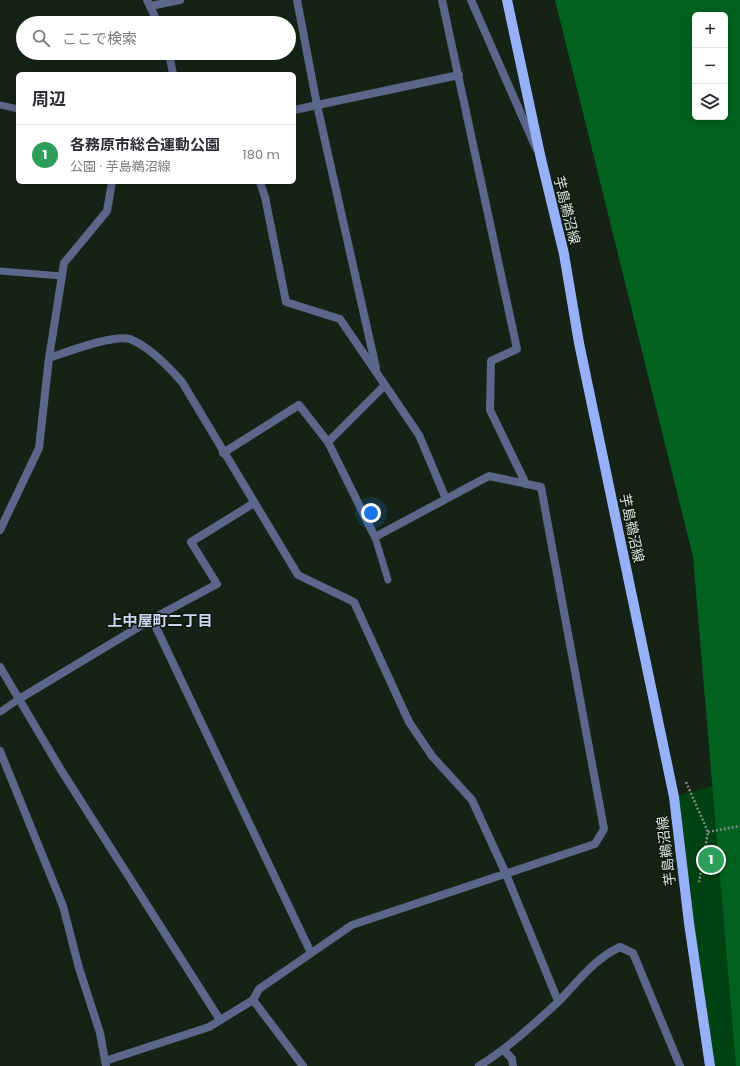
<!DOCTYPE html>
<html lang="ja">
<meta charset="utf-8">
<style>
body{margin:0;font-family:Poppins,"Noto Sans JP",sans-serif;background:#f7f7f7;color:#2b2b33}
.controls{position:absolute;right:12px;top:12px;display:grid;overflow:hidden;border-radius:6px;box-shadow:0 2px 10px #0003}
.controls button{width:36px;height:36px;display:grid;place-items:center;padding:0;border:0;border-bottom:1px solid #e1e1e2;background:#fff;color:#2b2b33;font:20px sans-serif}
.you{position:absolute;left:371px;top:513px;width:14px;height:14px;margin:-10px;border:3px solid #fff;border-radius:50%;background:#1a73e8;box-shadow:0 0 0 6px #1a73e833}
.badge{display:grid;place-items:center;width:26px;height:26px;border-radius:50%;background:#5e698e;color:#fff;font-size:13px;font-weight:700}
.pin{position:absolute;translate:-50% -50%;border:2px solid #fff;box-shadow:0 1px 4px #0006}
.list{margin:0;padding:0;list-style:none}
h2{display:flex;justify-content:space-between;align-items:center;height:52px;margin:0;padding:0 16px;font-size:17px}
h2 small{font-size:13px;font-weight:400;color:#7c7c81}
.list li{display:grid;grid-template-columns:26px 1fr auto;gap:12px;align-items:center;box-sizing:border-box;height:60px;padding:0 16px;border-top:1px solid #e1e1e2}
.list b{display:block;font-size:15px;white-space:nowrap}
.list p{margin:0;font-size:13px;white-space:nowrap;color:#7c7c81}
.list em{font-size:13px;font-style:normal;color:#7c7c81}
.icon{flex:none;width:22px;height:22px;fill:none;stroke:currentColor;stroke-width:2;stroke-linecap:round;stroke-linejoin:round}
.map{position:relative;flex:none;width:740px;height:1066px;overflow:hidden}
.search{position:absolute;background:#fff;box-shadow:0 2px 10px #0003;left:16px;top:16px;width:280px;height:44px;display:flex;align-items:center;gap:10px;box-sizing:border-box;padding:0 14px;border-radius:22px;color:#7c7c81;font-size:15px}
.panel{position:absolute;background:#fff;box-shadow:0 2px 10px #0003;left:16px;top:72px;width:280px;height:112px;border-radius:6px}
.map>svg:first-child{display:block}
</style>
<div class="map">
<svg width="740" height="1066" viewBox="0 0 740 1066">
<rect width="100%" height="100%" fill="#152316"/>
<path fill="#004211" d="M740,778v288h-30l-36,-269z"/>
<path fill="#00621e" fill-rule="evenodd" d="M555,0h185v1066h-4l-43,-509zM695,15h30v102h-30z"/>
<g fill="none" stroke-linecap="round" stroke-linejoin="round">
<path stroke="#808c81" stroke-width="2.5" stroke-dasharray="2 2" stroke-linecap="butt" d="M686,782l22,50 -9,50
M708,832l32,-6"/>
<path stroke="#5b678a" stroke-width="7" d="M0,105l18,4
M0,271l62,5
M375,537l13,43
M0,712l19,-13"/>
<path stroke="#5b678a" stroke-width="8" d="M147,0l11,23
M297,0l20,105 59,263
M442,0l75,349 -26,12 -1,49 36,74
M471,0l65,148
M150,6l30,-6
M169,53l4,21
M294,110l165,-35
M260,182l5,15 21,105 54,17 79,116 27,64
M49,358c17,-6 65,-24 81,-19 20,8 38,27 52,43l116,193 56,27 55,120 23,34 40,44 34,74 52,127
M223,453l76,-48 29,37
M254,503l-63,39 26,42 -65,35 159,334
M0,530l39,-82 10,-90 15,-95 43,-52 5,-29
M0,667l61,103 159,250
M19,699l133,-80
M0,751l63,155 16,62 21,65 6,33
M253,1000l50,66
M504,1050l8,9 1,7
M105,1061l104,-34 44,-27 6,-11 93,-64 243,-81 9,-15 -63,-342 -52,-11 -114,61 -47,-95 57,-57
M479,1066c29,-18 54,-41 79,-64 20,-20 36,-43 62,-55l13,6 47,113"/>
<path stroke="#97b0fa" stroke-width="10" d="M507,0l34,159 23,95 15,89 95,454 15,126 21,143"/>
</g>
<g text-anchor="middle" stroke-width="3" stroke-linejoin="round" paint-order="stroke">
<g font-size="14" fill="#dbe4db" stroke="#0c190d">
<text transform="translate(567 210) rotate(76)" y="5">芋島鵜沼線</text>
<text transform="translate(632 528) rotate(78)" y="5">芋島鵜沼線</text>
<text transform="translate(666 851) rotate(-97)" y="5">芋島鵜沼線</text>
</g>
<g font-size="15" font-weight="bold" fill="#cdd7f3" stroke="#0c190d">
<text x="160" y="626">上中屋町二丁目</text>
</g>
</g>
</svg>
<div class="controls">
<button>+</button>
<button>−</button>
<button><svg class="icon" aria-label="layers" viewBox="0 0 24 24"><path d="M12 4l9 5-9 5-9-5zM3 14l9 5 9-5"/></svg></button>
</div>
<div class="you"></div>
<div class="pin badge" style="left:711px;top:860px;background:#2e9e5b">1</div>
<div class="search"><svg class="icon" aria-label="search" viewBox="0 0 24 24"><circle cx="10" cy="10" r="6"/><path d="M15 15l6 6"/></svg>ここで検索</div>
<section class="panel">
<h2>周辺<small></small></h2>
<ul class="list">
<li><span class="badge" style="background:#2e9e5b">1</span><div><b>各務原市総合運動公園</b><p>公園 · 芋島鵜沼線</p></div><em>180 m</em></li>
</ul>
</section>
</div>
